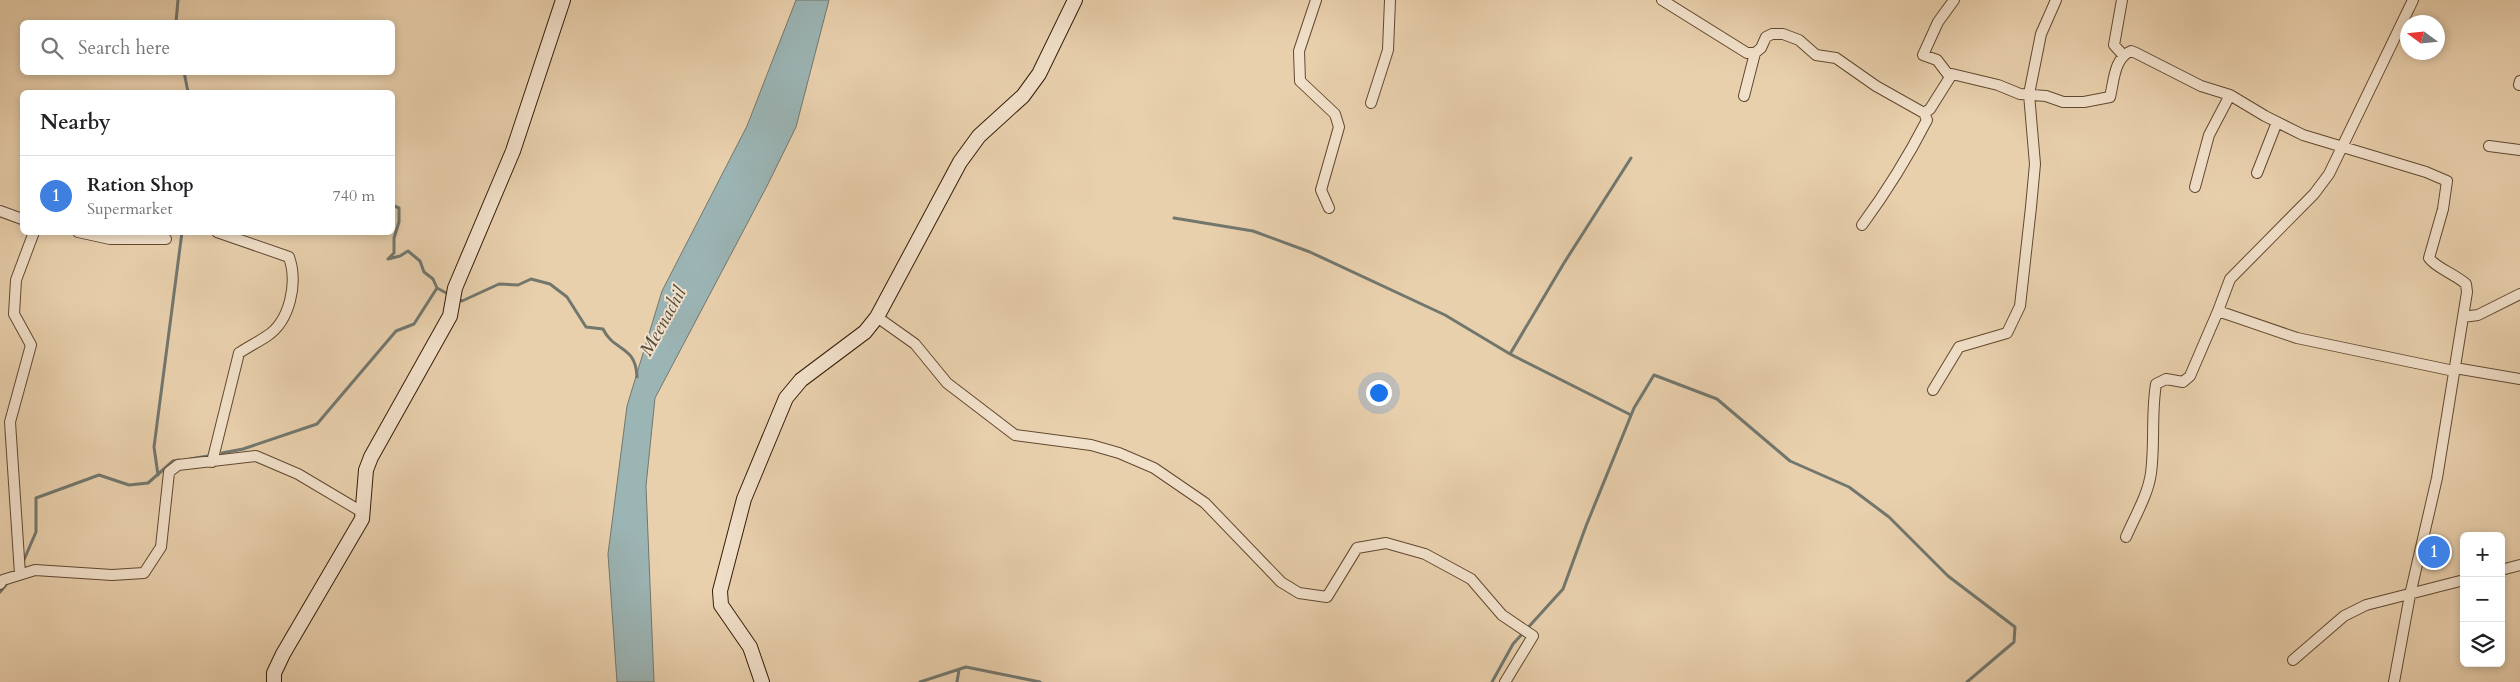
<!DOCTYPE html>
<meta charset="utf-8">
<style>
body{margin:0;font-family:Cardo,serif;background:#f6f6f6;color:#202124}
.controls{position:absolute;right:15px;bottom:15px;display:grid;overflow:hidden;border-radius:8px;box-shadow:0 2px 8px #0003}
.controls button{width:45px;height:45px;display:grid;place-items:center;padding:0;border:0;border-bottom:1px solid #e0e0e0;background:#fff;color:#202124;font:25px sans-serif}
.compass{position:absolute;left:2400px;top:15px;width:45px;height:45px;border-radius:50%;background:#fff;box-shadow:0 2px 8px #0003;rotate:285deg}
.you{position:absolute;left:1378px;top:392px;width:18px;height:18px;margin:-12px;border:4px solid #fff;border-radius:50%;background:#1a73e8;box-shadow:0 0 0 8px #1a73e833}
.badge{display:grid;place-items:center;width:32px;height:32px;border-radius:50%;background:#2563eb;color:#fff;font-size:16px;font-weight:700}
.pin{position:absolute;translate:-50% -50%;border:2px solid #fff;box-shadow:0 1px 5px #0006}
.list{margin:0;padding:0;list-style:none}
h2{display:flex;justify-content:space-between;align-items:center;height:65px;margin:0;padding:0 20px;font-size:21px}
h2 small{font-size:16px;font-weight:400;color:#757577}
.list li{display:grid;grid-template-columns:32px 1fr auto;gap:15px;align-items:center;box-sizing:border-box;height:80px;padding:0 20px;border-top:1px solid #e0e0e0}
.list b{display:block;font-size:19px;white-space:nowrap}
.list p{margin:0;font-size:16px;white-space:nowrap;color:#757577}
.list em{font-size:16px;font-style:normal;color:#757577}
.icon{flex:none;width:28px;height:28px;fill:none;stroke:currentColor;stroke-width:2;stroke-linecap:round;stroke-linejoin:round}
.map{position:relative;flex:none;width:2520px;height:682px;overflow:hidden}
.search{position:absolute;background:#fff;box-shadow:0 2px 8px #0003;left:20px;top:20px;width:375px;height:55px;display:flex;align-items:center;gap:12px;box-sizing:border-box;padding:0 18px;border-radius:8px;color:#757577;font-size:19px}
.panel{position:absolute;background:#fff;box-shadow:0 2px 8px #0003;left:20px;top:90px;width:375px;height:145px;border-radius:8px}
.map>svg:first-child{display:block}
</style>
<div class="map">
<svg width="2520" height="682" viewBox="0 0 2520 682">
<rect width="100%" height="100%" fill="#e9d0ad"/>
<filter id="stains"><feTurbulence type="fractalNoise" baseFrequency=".004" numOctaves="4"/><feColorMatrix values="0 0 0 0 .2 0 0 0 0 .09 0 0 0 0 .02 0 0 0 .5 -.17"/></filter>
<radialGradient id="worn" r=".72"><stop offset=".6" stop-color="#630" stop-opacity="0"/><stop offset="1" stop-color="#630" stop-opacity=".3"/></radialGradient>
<path fill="#9bb4b4" stroke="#72776e" d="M796,0h33l-33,127 -29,59 -112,212 -9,88 8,196h-37l-9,-128 19,-148 35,-115 85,-165z"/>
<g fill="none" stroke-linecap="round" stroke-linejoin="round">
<path stroke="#72776e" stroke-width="3" d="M176,22l2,-22
M184,72l4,20
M392,205l7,3v14l-5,16v15l-6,6 12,-3 8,-5 12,10 4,11 9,7 4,9 13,7
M1174,218l79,13 57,21 135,63 65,39 121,61
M457,299l5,2 37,-17 19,1 13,-6 19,5 17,13 19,30 17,2c11,23 33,16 34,48
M1510,354l54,-91 67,-105
M222,453l21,-4 74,-25 79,-93 18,-7 23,-36
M190,459l18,-3
M158,475l-4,-28 28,-215
M23,562l13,-30v-34l63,-23 30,10 19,-2 25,-22 6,-1
M0,592l9,-11
M920,682l46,-15 74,15
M957,682l2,-12
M1492,682l21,-38 50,-55 23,-63 48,-118 20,-33 63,24 73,62 59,26 40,30 59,59 67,51 -1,15 -47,40"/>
<g stroke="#624930" stroke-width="12">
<path id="street" d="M1316,0l-17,51 1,30 35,33 4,13 -18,63 8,18
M1662,0l85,53h8l6,-5 5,-11 6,-3h11l16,6 17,15 20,3 40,28 48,27 6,-4 22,-35 46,11 22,9 26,2 17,6h21l26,-5c4,-16 4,-39 21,-46l5,2 65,33 29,9 35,21 38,19 123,37 21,9 -4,28 -14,49c7,10 26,16 37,26l1,8 -4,25
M2122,0l-8,45 9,10
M2413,0l-84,174 -15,20 -84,85 -12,32 79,27 157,33
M1950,77l-13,-17 -14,-5 15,-33 16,-22
M2519,85l1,-4
M1744,96l11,-43
M1371,103l17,-53 2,-50
M2489,146l31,4
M2257,173l20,-51
M2195,187l14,-52 21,-40
M0,211l22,8
M1862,225c25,-34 46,-68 65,-105l-3,-7
M78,232l32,7h56
M877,317l38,27 32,39 68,52 76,10 28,8 35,15 51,35 76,79 18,11 28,4 30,-49 29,-5 39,11 46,25 31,36 31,21 -28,46
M2455,368l65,11
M1933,390l26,-43 48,-14 13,-27 11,-99 4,-43 -6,-70 12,-60 15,-34
M212,462l27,-109c9,-6 19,-11 28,-17 23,-15 31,-53 22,-79l-72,-25
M2126,537c9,-21 22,-42 25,-64 4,-30 0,-59 5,-89l10,-5 17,3 7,-6 28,-65
M2501,570l19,-5
M20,574l-10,-152 21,-77 -17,-31 2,-34 18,-48
M0,584l3,-4 32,-10 77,5 32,-2 17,-26 8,-75 9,-7 78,-9 42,18 64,38
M2293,660l51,-44 22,-11 98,-25
M2394,682l16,-87 27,-117 26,-161 15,-2 42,-21"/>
</g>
<g stroke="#351c06" stroke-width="16">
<path id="secondary" d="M274,682v-9l9,-19 79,-135 4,-49 5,-13 79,-141 5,-28 58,-137 50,-151
M762,682l-12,-35 -29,-42 -1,-14 24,-92 42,-101 15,-18 64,-48 12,-15 83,-155 19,-26 44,-40 16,-22 36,-74"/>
</g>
<use href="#street" stroke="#f1e0ca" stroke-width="10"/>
<use href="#secondary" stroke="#f1e0ca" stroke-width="14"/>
</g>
<g text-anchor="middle" stroke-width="4" stroke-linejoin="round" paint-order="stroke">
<g font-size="19" font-style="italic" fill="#544a3a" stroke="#f1e0ca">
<text transform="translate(662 321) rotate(-61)" y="7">Meenachil</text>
</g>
</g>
<rect width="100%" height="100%" filter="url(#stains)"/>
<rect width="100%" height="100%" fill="url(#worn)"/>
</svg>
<div class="controls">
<button>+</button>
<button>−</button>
<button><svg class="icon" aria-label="layers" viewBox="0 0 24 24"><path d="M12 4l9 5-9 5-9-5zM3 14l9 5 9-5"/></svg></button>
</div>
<svg class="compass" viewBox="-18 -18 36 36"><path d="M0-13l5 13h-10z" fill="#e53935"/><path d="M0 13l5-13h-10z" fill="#757577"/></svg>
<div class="you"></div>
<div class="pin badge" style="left:2434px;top:552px;background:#3f7fe0">1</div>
<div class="search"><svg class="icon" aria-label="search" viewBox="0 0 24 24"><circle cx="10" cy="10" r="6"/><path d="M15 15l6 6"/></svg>Search here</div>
<section class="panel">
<h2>Nearby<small></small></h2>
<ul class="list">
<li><span class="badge" style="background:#3f7fe0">1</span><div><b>Ration Shop</b><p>Supermarket</p></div><em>740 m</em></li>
</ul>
</section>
</div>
